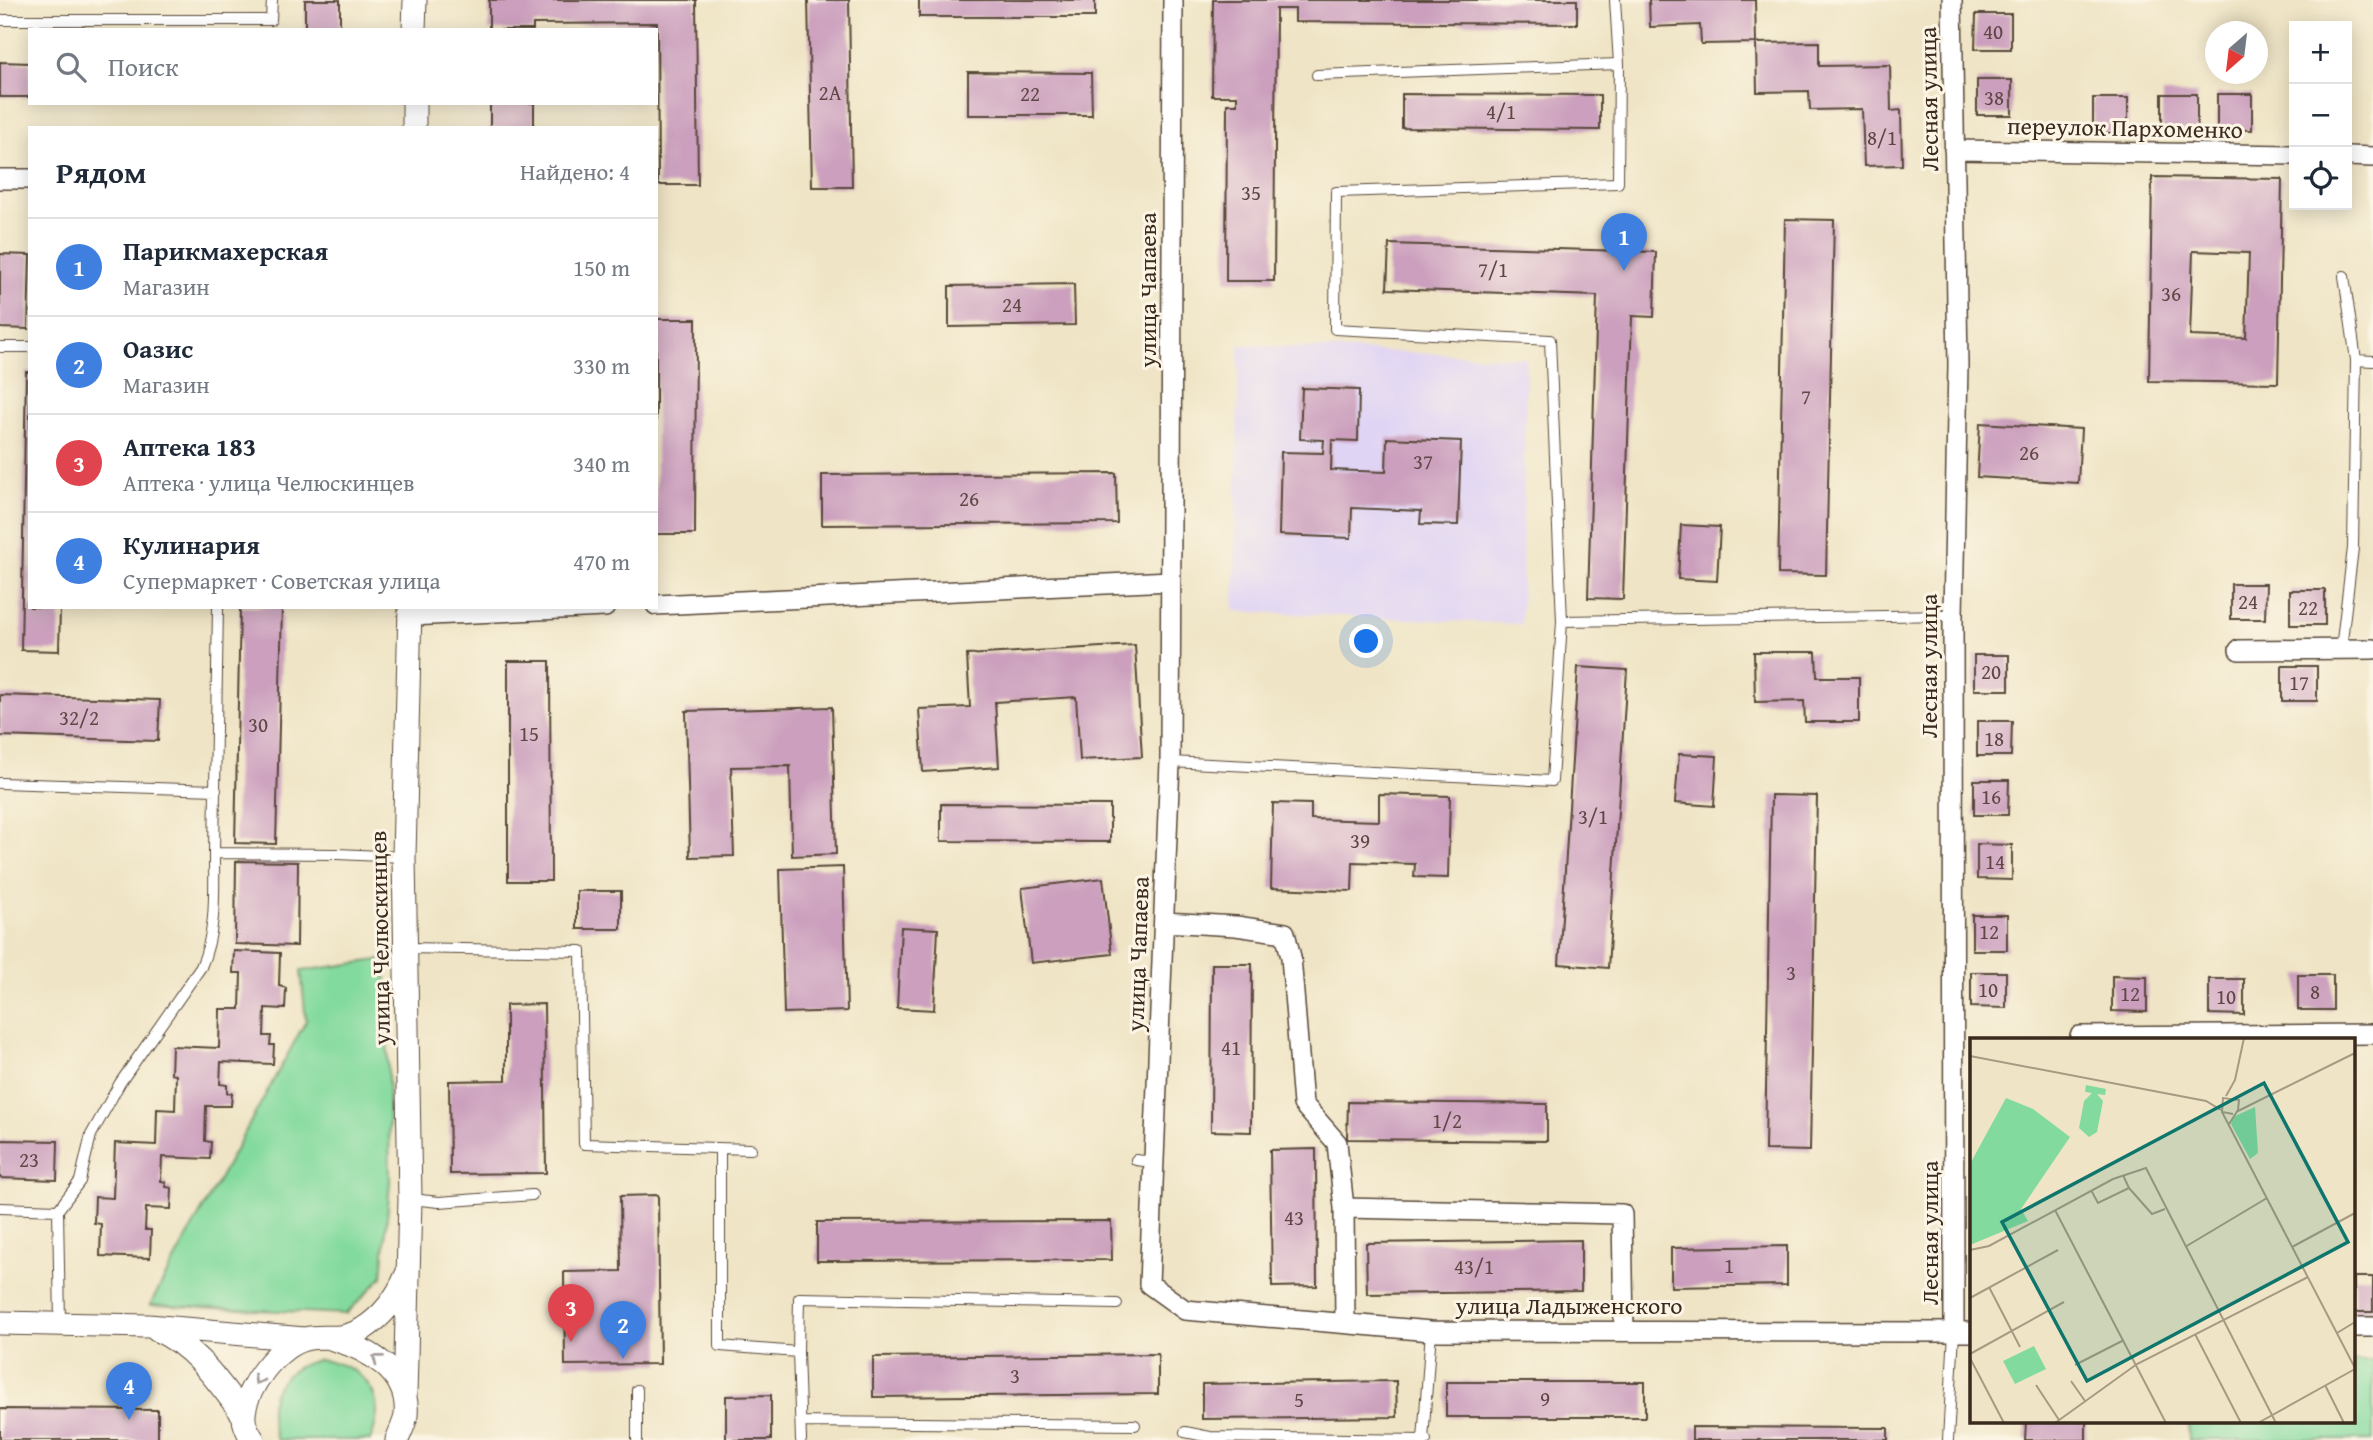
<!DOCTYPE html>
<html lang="ru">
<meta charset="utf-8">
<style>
body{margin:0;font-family:"Gentium Book Plus",serif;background:#f6f6f7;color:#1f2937}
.controls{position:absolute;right:21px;top:21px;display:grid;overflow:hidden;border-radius:0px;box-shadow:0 4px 18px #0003}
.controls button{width:63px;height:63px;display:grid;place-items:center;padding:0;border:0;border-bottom:2px solid #e0e1e3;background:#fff;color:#1f2937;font:35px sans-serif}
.compass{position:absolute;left:2205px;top:21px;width:63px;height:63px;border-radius:50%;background:#fff;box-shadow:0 4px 18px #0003;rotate:208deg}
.you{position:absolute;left:1367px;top:642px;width:24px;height:24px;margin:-18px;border:5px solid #fff;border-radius:50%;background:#1a73e8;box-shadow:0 0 0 10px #1a73e833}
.badge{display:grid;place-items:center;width:46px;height:46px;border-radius:50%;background:#1f6fb2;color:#fff;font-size:23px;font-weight:700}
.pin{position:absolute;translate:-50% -58px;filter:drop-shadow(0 2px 4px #0008)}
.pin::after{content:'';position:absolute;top:37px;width:24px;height:21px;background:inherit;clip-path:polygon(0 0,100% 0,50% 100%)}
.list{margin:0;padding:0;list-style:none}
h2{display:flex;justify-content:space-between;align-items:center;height:91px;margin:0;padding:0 28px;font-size:30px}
h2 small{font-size:23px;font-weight:400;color:#747a83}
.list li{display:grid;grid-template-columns:46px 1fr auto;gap:21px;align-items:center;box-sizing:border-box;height:98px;padding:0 28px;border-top:2px solid #e0e1e3}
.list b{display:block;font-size:26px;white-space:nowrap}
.list p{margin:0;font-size:23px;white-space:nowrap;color:#747a83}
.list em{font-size:23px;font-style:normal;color:#747a83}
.icon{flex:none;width:38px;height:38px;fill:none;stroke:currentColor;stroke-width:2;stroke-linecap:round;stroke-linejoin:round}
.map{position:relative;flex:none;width:2373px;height:1440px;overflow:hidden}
.search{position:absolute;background:#fff;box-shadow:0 4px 18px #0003;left:28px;top:28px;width:630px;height:77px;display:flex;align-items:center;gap:18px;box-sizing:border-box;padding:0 24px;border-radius:0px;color:#747a83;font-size:26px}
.panel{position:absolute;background:#fff;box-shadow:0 4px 18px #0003;left:28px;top:126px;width:630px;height:483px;border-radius:0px}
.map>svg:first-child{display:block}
</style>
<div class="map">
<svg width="2373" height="1440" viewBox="0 0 2373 1440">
<rect width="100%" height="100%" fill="#fcf5e5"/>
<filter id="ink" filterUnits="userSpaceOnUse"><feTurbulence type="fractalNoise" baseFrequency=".0143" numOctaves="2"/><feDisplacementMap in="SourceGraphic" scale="14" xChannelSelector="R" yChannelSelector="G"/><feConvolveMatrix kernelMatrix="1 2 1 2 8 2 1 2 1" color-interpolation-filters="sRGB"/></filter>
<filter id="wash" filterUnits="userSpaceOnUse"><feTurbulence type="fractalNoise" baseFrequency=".00686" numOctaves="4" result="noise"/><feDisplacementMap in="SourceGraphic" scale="28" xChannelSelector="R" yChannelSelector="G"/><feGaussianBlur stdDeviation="1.57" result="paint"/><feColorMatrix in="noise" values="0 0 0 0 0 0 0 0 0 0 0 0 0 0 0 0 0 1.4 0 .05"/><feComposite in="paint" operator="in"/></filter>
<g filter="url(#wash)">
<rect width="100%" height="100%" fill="#efe4c5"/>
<path fill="#e0d4f4" d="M1239,345l287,13 -5,266 -287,-13z"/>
<path fill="#83da9e" stroke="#5f825e" stroke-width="2" d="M386,959l4,223 -8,95 -36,37 -196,-9 156,-284 -5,-50z
M318,1360c45,3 72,36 52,80h-93c-16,-40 0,-70 41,-80z
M2354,1361h19v79h-184l-1,-19h166z"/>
<g id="blocks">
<path fill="#cb9fbd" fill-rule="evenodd" d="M305,0h35v30h-35z
M489,0h207l2,185h-40l-1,-162 -124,1v6h-44z
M808,0h41l3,187h-40z
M919,0h176v17h-176z
M1213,0h364v24l-282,-2v-13h-19l-2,272h-48l1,-177h10v-8h-25z
M1649,0h106l1,43 -55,1 -1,-19 -50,2z
M1976,14h35v35h-36z
M1819,42v24l71,-1 1,46 10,-1 1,55 -38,1 -2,-57 -52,1 -1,-19 -52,1 -1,-49z
M0,62l30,1v34h-30z
M968,72l123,1 1,42h-124z
M1977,80h35v35h-35z
M1402,94l198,1v35l-198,-2z
M2162,94h35v35h-35z
M2217,94h35v36l-35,-1z
M2093,98h35v35h-35z
M490,103h44v25h-44z
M2152,177l130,2 -4,204 -129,-2zM2193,251l56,2 -3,85 -56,-2z
M1785,219l49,1 -8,355 -48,-1z
M1389,244l267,8 -2,65 -22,-1 -9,283 -35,-1 9,-302 -210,-7z
M0,254l30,1 -2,74 -28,-1z
M1074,284l1,41 -126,2v-41z
M656,319h40l-1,215h-39z
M26,372h4v235h30l-1,44 -38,-1z
M1302,388l57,2 -1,51 -26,-1 -1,30 55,2 1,-34 74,3 -3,84 -38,-1 1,-13 -69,-3 -1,30 -72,-3 2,-83 42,1 1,-13 -24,-1z
M1980,423l101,6 -3,54 -101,-6z
M1116,473l1,50 -295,2v-50z
M1681,525l39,2 -3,54 -39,-2z
M2231,584h35l-1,35h-34z
M2290,590h35v35h-35z
M240,607h42l-6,237 -41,-1z
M1135,645l7,112 -62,3 -4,-63 -81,5 4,65 -76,5 -4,-63 51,-2 -3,-52z
M1754,652h62l1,25h42v45h-54l-1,-21 -49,1z
M1974,655h35v35h-35z
M508,661h42l1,220h-43z
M2282,666h35v35h-35z
M1578,667l49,3 -19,298 -49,-4z
M0,695l160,5 -2,41 -158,-5z
M832,707l4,147 -44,2 -2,-90 -59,1 3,89 -44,1 -4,-146z
M1977,721h35l-1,35h-34z
M1679,754l38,2 -3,50 -39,-3z
M1974,780h35l-1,35h-34z
M1379,794l71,2 -2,82 -34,-1 1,-13 -62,-2 -1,29 -81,-3 2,-85 38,1v15l68,2z
M1771,795l46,1 -7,355 -45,-1z
M941,804l169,1v37l-169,-1z
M1977,844l35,1v35l-35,-1z
M236,861l62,1 -1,84 -62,-2z
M843,867l4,144 -63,2 -4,-144z
M1103,878l9,76 -81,9 -9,-75z
M577,891h44v38h-44z
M1972,915h35v35h-35z
M901,927l37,2 -4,81 -37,-2z
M234,951l46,2 -1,33 7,2 -1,21 -20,-1 -1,28h7l-1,9h4l-1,19 -52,-2 -1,22 7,1v8h5l-1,13h-25l-1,35 6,1 -1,17 -48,-2 -1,24 5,1v5l6,1 -1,21 -25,-1 -1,22h6l-1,28 -50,-2 1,-32 -7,-1 1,-26 18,1 2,-55 41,2 1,-36 18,1 1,-35 -5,-1 1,-28 47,2 1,-39h20l1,-36h-8z
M1212,964h40l-1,168 -40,-1z
M1971,972h35v36l-35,-1z
M2298,975h35v35h-35z
M2112,976l35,1v35l-35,-1z
M2209,979h35v36l-35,-1z
M544,1004l2,169 -96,1 -1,-93 57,-1v-75z
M1348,1102l199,2v37l-200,-2z
M0,1140l58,1 -1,39 -57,-2z
M1316,1149l1,137 -45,1 -2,-137z
M658,1195l2,169 -95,1 -1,-93 57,-1 -1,-75z
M1111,1221l1,39 -295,1v-39z
M1581,1240v51l-214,3 -1,-51z
M1787,1246v39l-116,2v-39z
M2354,1277h19v35h-19z
M1158,1354v40l-285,3v-40z
M1396,1381l1,36 -195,2v-35z
M1446,1382h199v35h-199z
M771,1395v45h-45v-44z
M0,1409l158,1v30h-158z
M2026,1421h60v19h-61z
M1692,1427l196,1v12h-196z"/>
</g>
</g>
<g filter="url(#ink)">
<use href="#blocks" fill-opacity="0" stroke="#564637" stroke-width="2"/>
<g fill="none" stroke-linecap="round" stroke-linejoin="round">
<g stroke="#564637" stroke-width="12">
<path id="service" d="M0,20h271l1,-20
M1317,75l302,-11
M0,347h30
M2356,360l17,1
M1562,621l391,-6
M2341,649l12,-101 3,-188 -12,-84
M1170,762l382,19 10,-160 -12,-281 -215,-11 1,-137 282,-9 1,-119 -4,-64
M0,783l216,7
M214,853l4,-246
M406,948l175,3 3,193 167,5
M720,1148v198l78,6 3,88
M1136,1160l8,1 11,-4
M411,1199l28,3 93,-7
M0,1208l58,2
M60,1323l-2,-113 22,-29 11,-46 29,-52 81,-116c16,-37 13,-75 13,-114l123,1 67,3
M798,1352l1,-54 318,6
M801,1422l334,3
M1185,1432l25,5 213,3
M637,1440v-50
M1426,1440h-3l8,-109
M1948,1440l6,-108"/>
</g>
<g stroke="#564637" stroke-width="22">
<path id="minor" d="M1173,0l-3,762 -21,522 36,26 246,21 541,1
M1952,0l6,365 -5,250 1,717
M1954,150l340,5
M2347,156l26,1
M0,179h30
M656,605l515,-24
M410,616l195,-9
M2239,650l134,-1
M1164,922l72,4 49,7 6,24 12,147 34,39 7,65
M2080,1036l293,-2
M1345,1323l-1,-115 278,6 2,117
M2354,1327h19"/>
</g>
<g stroke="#564637" stroke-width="25">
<path id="tertiary" d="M414,30l1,-30
M414,128v-25
M0,1323l148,3 157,13
M157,1330c38,16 62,53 87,86
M333,1339c35,10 77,33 73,76 -1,8 -6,17 -9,25
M405,1397l5,-198 -6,-342 6,-250
M253,1440c-4,-6 -10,-17 -9,-25 1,-27 34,-70 61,-76 22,-5 33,4 58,-10 20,-13 34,-31 43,-53"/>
</g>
<use href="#service" stroke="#fff" stroke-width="10"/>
<use href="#minor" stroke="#fff" stroke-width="19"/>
<use href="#tertiary" stroke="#fff" stroke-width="23"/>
</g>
<defs><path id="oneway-chevron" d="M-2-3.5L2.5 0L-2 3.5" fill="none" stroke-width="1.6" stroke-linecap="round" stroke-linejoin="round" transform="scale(1.75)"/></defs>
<g stroke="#a79f9a">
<use href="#oneway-chevron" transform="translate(377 1359) rotate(-142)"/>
<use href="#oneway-chevron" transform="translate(258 1380) rotate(120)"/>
</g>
</g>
<g text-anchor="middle" stroke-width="6" stroke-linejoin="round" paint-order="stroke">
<g font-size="21" fill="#5f4746">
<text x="1993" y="39">40</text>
<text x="830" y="100">2А</text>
<text x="1030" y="101">22</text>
<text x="1994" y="105">38</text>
<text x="1501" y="119">4/1</text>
<text x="1882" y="145">8/1</text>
<text x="1251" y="200">35</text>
<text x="1493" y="277">7/1</text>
<text x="2171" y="301">36</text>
<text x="1012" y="312">24</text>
<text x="1806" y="404">7</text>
<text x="2029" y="460">26</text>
<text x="1423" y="469">37</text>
<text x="969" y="506">26</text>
<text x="2248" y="609">24</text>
<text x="2308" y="615">22</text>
<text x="1991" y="679">20</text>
<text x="2299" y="690">17</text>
<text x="79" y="725">32/2</text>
<text x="258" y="732">30</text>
<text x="529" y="741">15</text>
<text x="1994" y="746">18</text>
<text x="1991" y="804">16</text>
<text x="1593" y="824">3/1</text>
<text x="1360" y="848">39</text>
<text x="1995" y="869">14</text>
<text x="1989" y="939">12</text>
<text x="1791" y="980">3</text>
<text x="1988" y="997">10</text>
<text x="2315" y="999">8</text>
<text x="2130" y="1001">12</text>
<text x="2226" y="1004">10</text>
<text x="1231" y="1055">41</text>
<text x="1447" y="1128">1/2</text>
<text x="29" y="1167">23</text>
<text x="1294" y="1225">43</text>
<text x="1729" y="1273">1</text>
<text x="1474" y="1274">43/1</text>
<text x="1015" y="1383">3</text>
<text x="1545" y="1406">9</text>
<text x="1299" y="1407">5</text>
</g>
<g font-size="24" fill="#3b2a1e" stroke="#fcf5e5">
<text transform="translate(1929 99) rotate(-91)" y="8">Лесная улица</text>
<text transform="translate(2125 128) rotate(1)" y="8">переулок Пархоменко</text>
<text transform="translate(1148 290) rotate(-90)" y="8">улица Чапаева</text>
<text transform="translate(1929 666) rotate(-90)" y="8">Лесная улица</text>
<text transform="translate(380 938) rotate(-91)" y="8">улица Челюскинцев</text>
<text transform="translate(1138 954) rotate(-88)" y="8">улица Чапаева</text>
<text transform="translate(1930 1233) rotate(-90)" y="8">Лесная улица</text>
<text x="1569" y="1314">улица Ладыженского</text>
</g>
</g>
<g transform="translate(1970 1038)">
<rect width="385" height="385" fill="#efe4c5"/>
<path d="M116,47l20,4 -1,6 -8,-1 6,7 -6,31 -8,5 -10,-9 5,-27 8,-8 -7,-1zM36,60l27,11 37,28 -49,72 7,12 -58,24v-81zM285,69l3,46 -8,6 -19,-35 2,-7zM64,308l12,23 -31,15 -12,-23z" fill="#83da9e"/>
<path fill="none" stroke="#a79a82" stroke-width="2" d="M0,18l236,45 15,9M256,58l9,-16 9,-42M252,74l133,256M266,74l119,-59M259,86l9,-14 1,-10 -16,-2 -1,14 11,2M159,150l23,26 13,-5M121,152l7,13 31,-15 -6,-13M85,172l111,213M215,209l82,-49M322,209l63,-34M0,212l19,-4 124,-67 33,-11 130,255M19,249l31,60M0,260l88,-48M367,295l18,-11M225,296l46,89M0,316l94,-52M0,320l34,65M105,327l49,-25M101,343l14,20M66,347l23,35M355,347l19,38M85,385l82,-59 171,-87M288,385l97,-54"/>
<path fill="#0f766e" fill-opacity="0.15" stroke="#0f766e" stroke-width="3.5" d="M294,45l84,159 -261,139 -85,-159z"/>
<rect width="385" height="385" fill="none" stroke="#3b2a1e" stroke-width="3.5"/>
</g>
</svg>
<div class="controls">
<button>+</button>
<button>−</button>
<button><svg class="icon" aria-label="locate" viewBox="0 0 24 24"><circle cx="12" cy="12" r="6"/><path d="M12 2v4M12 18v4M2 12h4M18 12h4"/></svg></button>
</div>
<svg class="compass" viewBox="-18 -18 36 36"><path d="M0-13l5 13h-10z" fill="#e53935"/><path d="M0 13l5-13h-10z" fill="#747a83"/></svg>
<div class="you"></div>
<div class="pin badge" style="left:1624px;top:271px;background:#3f7fe0">1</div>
<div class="pin badge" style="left:623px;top:1359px;background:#3f7fe0">2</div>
<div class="pin badge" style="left:571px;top:1342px;background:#e0444e">3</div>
<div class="pin badge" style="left:129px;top:1420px;background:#3f7fe0">4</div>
<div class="search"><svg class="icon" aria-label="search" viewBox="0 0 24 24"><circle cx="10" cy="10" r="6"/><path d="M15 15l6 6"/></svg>Поиск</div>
<section class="panel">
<h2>Рядом<small>Найдено: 4</small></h2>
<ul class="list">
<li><span class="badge" style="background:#3f7fe0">1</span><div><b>Парикмахерская</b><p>Магазин</p></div><em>150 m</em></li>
<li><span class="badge" style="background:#3f7fe0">2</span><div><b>Оазис</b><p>Магазин</p></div><em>330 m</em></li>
<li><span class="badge" style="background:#e0444e">3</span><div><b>Аптека 183</b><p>Аптека · улица Челюскинцев</p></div><em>340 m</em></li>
<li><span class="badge" style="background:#3f7fe0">4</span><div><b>Кулинария</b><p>Супермаркет · Советская улица</p></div><em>470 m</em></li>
</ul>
</section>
</div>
